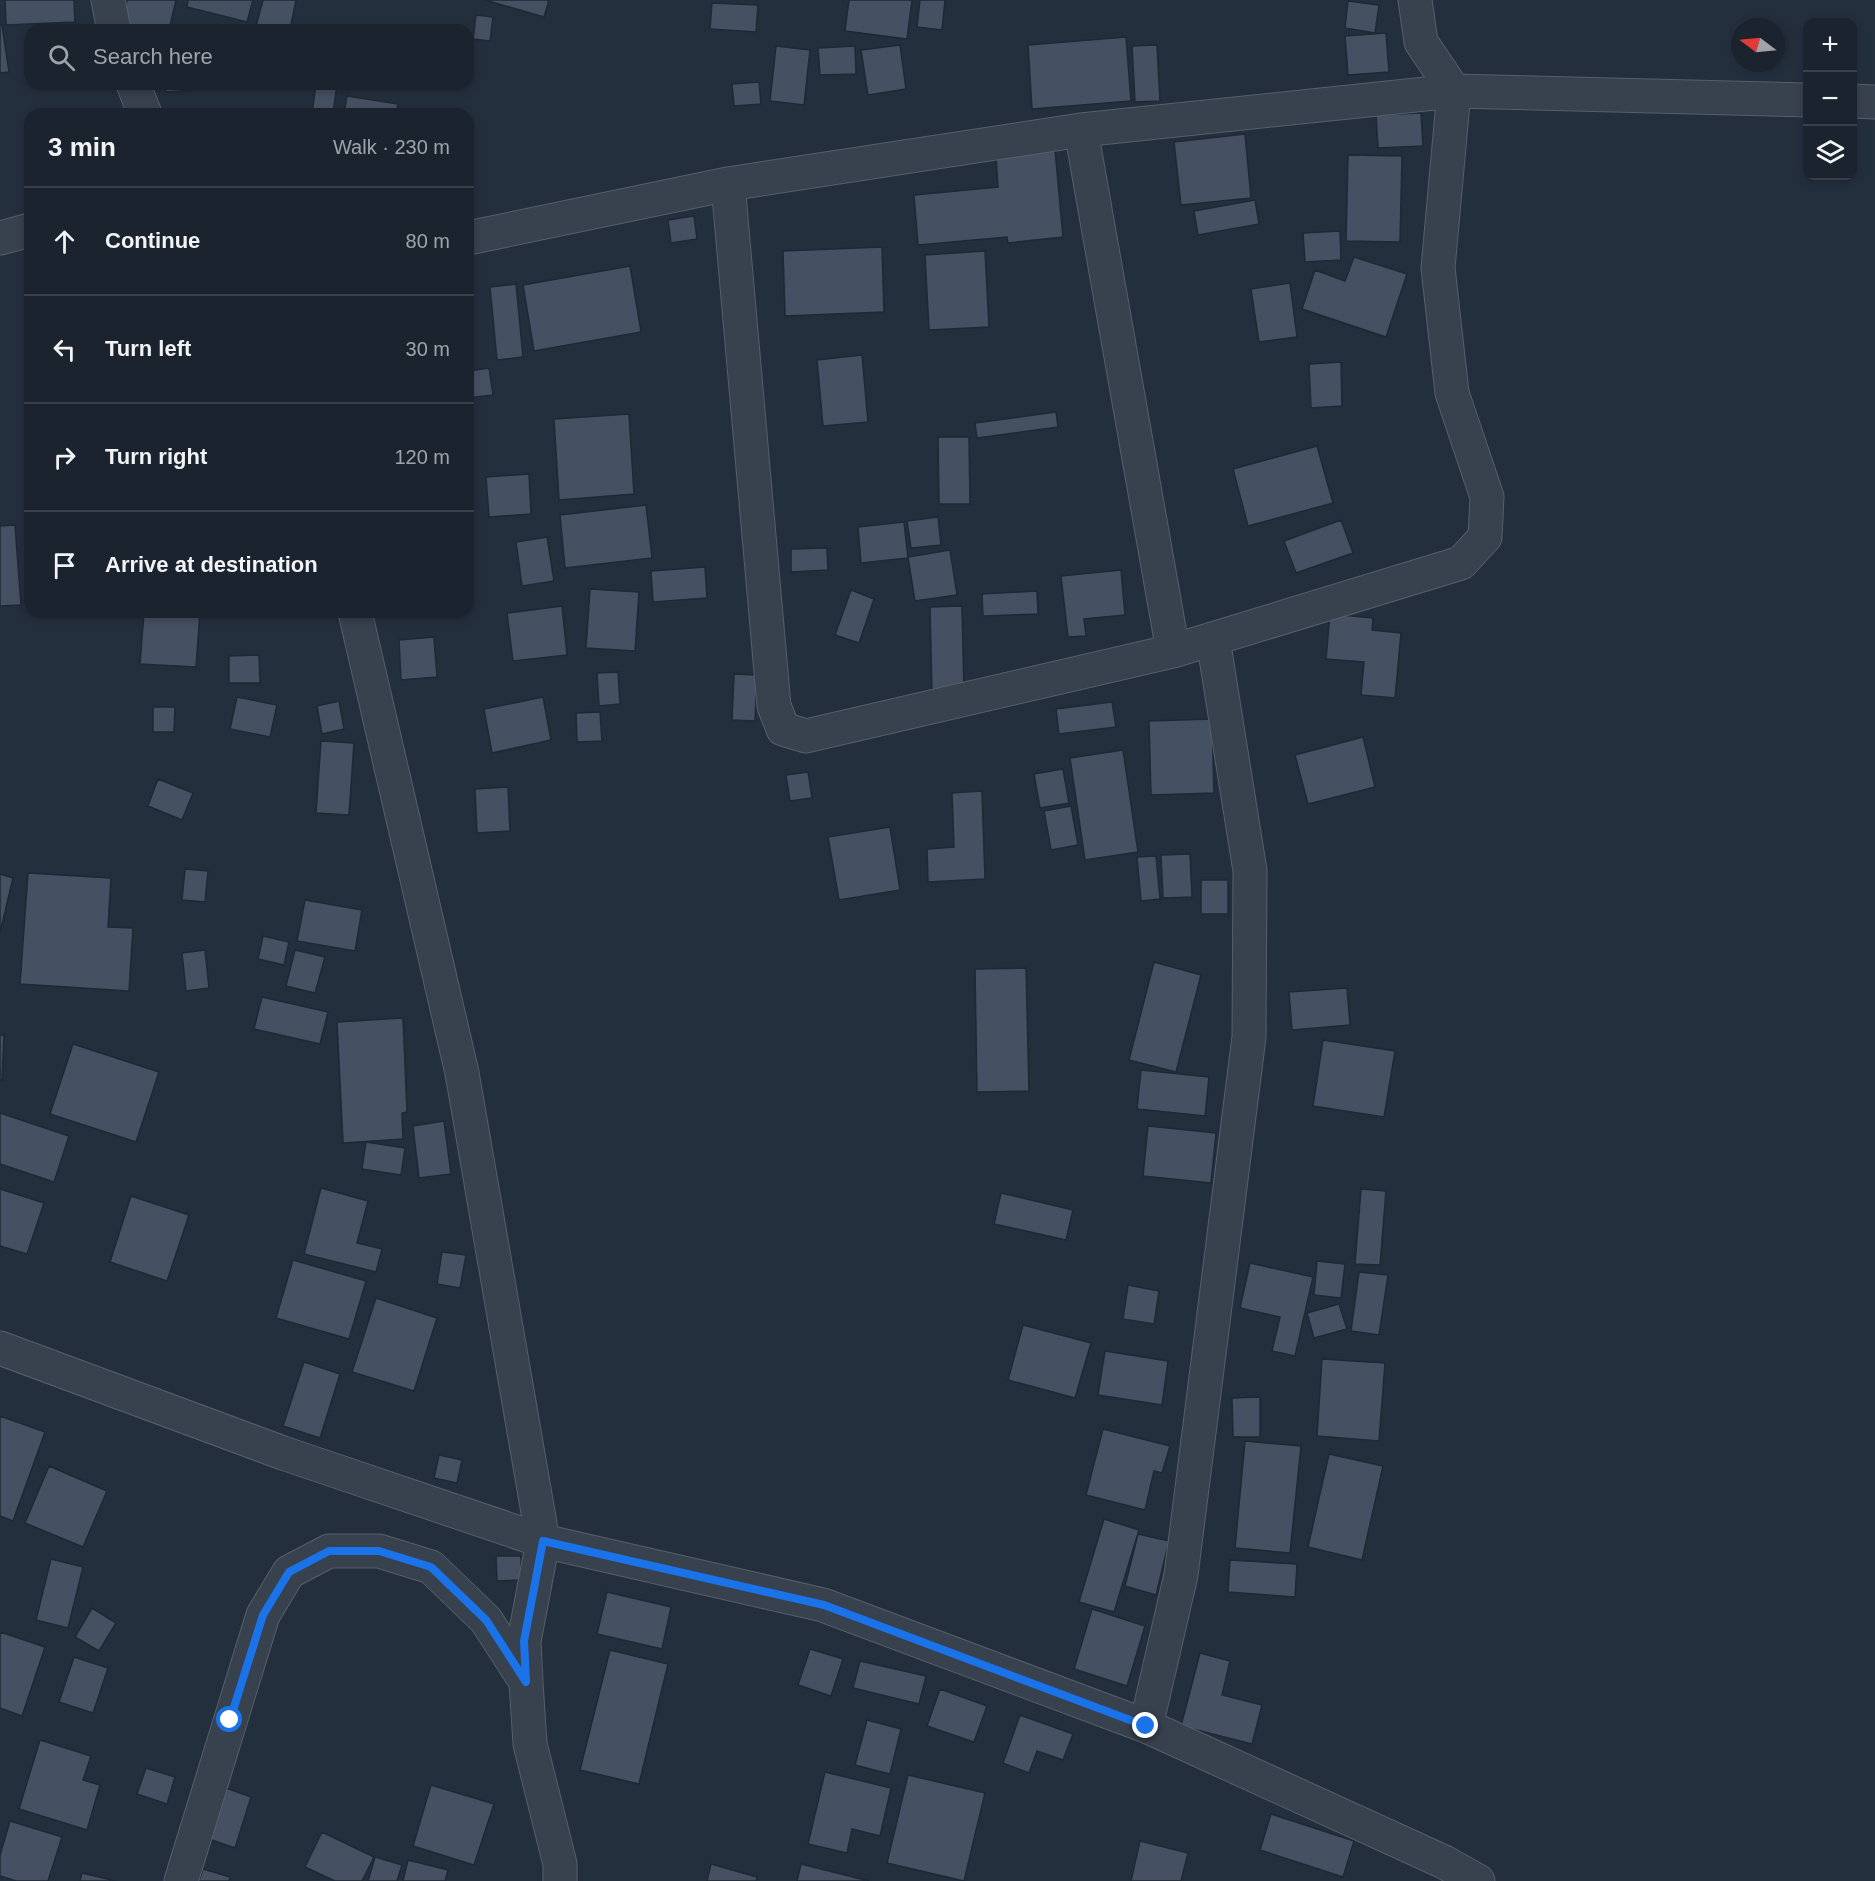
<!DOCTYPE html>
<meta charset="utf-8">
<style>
body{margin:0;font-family:Helvetica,sans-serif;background:#242b36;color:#f1f3f6}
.controls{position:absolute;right:18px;top:18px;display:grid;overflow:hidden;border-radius:12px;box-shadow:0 3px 9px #0003}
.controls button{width:54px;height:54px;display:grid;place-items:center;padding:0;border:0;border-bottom:2px solid #39404a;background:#1b232e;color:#f1f3f6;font:30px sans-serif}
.compass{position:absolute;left:1731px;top:18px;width:54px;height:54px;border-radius:50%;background:#1b232e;box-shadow:0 3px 9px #0003;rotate:286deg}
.stop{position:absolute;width:18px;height:18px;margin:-14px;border:4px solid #1a73e8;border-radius:50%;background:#fff}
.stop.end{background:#1a73e8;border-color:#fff;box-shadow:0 2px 6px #0008}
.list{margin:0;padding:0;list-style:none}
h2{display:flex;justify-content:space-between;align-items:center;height:78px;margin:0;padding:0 24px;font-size:26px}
h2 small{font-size:20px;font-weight:400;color:#a0a4aa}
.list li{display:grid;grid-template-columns:39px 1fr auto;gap:18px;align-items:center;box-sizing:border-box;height:108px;padding:0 24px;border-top:2px solid #39404a}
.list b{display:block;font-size:22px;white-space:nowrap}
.list em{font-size:20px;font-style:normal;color:#a0a4aa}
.icon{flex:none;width:33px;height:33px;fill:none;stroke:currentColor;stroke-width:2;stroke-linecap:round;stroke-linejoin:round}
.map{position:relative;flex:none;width:1875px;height:1881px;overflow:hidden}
.search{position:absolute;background:#1b232e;box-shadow:0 3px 9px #0003;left:24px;top:24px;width:450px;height:66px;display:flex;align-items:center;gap:15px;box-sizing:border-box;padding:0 21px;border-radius:18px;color:#a0a4aa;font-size:22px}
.panel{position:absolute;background:#1b232e;box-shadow:0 3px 9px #0003;left:24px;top:108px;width:450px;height:510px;border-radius:18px}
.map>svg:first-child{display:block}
</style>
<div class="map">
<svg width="1875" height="1881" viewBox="0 0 1875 1881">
<rect width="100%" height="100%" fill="#242f3e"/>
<path fill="#455162" stroke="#1f2835" stroke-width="1.5" d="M5,0h69l1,22 -69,3z
M127,0h49l-7,30h-39l-10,-2z
M188,0h65l-6,22 -60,-15z
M263,0h33l-6,30h-35z
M485,0h64l-5,17z
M849,0h63l-5,39 -62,-8z
M920,0h25l-3,30 -25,-3z
M1348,1l31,4 -4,28 -30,-5z
M712,3l46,2 -2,27 -46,-3z
M476,15l17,2 -3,24 -17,-2z
M0,25h2l7,47 -9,1z
M1386,33l3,39 -41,3 -3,-39z
M1126,37l5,64 -99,8 -4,-64z
M900,45l6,44 -38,6 -7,-45z
M1157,45l3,56 -25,1 -3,-56z
M776,46l34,4 -6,55 -34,-4z
M855,46l1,28 -36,1 -2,-27z
M759,82l2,22 -27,2 -2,-22z
M165,84h28v6l-27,2z
M316,84h21l-4,30h-21z
M347,96l51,8 -2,10h-52z
M1421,113l2,33 -45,2 -2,-33z
M1245,134l6,64 -70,7 -7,-63z
M1055,150l8,87 -55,6 -1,-6 -89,8 -4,-50 84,-8 -2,-31z
M1348,155l54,1 -2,86 -54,-1z
M1255,200l4,24 -61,11 -4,-24z
M694,216l3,23 -26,4 -3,-23z
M1340,231l1,29 -36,2 -2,-29z
M882,247l2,65 -99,4 -2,-65z
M985,251l4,76 -60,3 -4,-75z
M1354,257l53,17 -21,63 -84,-28 13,-39 30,11z
M630,266l11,66 -107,19 -11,-66z
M1290,283l7,54 -38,5 -8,-53z
M516,284l7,73 -26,3 -7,-73z
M862,355l6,67 -45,4 -6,-66z
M1341,362l1,44 -31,2 -2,-44z
M489,368l4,27 -25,3v-27z
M1056,412l2,15 -81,11 -2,-15z
M629,414l5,80 -75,6 -5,-81z
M938,437h31l1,67h-31z
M1317,446l16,57 -85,23 -15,-57z
M529,474l2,40 -42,3 -3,-40z
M646,505l6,53 -87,10 -5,-53z
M938,517l3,28 -30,3 -4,-27z
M1341,520l12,33 -57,20 -12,-32z
M904,522l4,36 -47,5 -3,-36z
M15,525l6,80 -21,1v-80z
M547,537l7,44 -32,5 -6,-44z
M827,548l1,22 -37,2v-23z
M950,550l7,45 -42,6 -7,-44z
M705,567l2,31 -54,4 -2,-31z
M1121,570l4,45 -41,4 2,17 -18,1 -7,-61z
M590,589l49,3 -4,59 -49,-3z
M851,590l23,9 -15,44 -24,-8z
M1037,591l1,23 -55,2 -1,-22z
M562,606l5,49 -54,6 -6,-48z
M962,606l2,88 -32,1 -2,-88z
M144,612h56l-4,55 -56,-3z
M1330,614l43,4 -1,12 29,3 -6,65 -34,-3 3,-33 -38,-3z
M434,637l3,40 -36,3 -2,-40z
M259,655l1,28h-31v-27z
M618,672l2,32 -21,2 -2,-33z
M734,674l23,1 -2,46 -23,-1z
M237,697l40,8 -7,32 -40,-8z
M543,697l8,43 -59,13 -8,-44z
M339,701l5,28 -22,5 -5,-28z
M1112,702l4,25 -57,7 -3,-25z
M153,707h22l-1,25h-21z
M600,712l2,29 -25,1 -1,-29z
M1212,719l2,74 -63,2 -2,-74z
M1363,737l12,50 -67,17 -13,-49z
M321,741l33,2 -5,72 -33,-2z
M1123,750l15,102 -53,8 -15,-102z
M1063,769l6,34 -29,5 -6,-34z
M808,772l4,26 -22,3 -4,-26z
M158,779l35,14 -11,27 -34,-14z
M508,787l2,44 -33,2 -2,-44z
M982,791l3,88 -57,3 -1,-33 27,-2 -2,-54z
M1071,806l7,39 -27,5 -7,-39z
M890,827l10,63 -61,10 -11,-63z
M1190,854l2,43 -29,1 -2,-43z
M1156,856l4,43 -19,2 -4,-44z
M185,869l23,2 -3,31 -23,-2z
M28,873l83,5 -3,49 25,1 -4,63 -109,-7z
M0,874l13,4 -13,55z
M1201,880h27v34h-27z
M305,900l57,10 -7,41 -58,-10z
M263,936l26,6 -5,23 -26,-6z
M205,950l4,38 -23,3 -4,-38z
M295,950l30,7 -10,36 -29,-7z
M1154,962l47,13 -25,97 -47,-12z
M1026,968l3,123 -52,1 -2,-123z
M1347,988l3,37 -58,5 -3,-38z
M262,997l66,15 -8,32 -66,-15z
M403,1018l4,94 -5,1 1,26 -60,4 -6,-121z
M0,1035h4l-2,45h-2z
M1323,1040l72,11 -11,66 -71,-11z
M73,1044l86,28 -23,70 -86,-28z
M1141,1070l68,7 -4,39 -68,-7z
M0,1113l69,23 -15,46 -54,-18z
M444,1121l7,53 -32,4 -6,-52z
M1148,1126l68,7 -5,50 -68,-7z
M366,1142l39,6 -4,27 -39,-6z
M321,1188l47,13 -11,42 25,6 -6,23 -72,-18z
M0,1189l44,14 -17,51 -27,-8z
M1361,1189l25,2 -6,74 -25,-1z
M1001,1193l72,17 -7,30 -72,-16z
M131,1196l58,19 -22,66 -57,-19z
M442,1252l24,3 -6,33 -23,-4z
M293,1260l73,21 -17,58 -73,-21z
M1317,1261l28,3 -4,34 -27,-3z
M1250,1263l63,14 -18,79 -23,-5 8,-34 -40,-9z
M1359,1272l29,3 -9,60 -28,-4z
M1128,1285l31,6 -5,33 -31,-5z
M376,1298l61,20 -23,73 -62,-19z
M1339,1304l8,25 -33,9 -7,-25z
M1023,1325l68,18 -16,55 -67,-18z
M1105,1351l63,10 -6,44 -64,-10z
M1322,1359l63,4 -6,78 -62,-5z
M304,1362l36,12 -20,64 -37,-12z
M1260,1397v40h-27l-1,-39z
M0,1416l45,16 -32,89 -13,-5z
M1103,1429l67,17 -8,27 -8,-2 -9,39 -59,-15z
M1245,1441l56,5 -11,107 -55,-5z
M1329,1454l54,12 -21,94 -54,-13z
M439,1455l23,5 -5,23 -23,-5z
M49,1466l58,25 -24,56 -58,-24z
M1104,1519l35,11 -25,82 -35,-10z
M1138,1534l31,7 -13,54 -31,-9z
M496,1556h25v24l-24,1z
M51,1559l32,8 -15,61 -32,-8z
M1230,1560l67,4 -2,33 -67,-5z
M607,1592l64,15 -9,42 -65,-15z
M92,1608l24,15 -17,28 -24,-14z
M1092,1609l53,17 -18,60 -53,-17z
M0,1632l45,15 -23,69 -22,-8z
M810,1649l33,10 -12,37 -33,-11z
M610,1650l58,14 -29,120 -59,-14z
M1200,1653l30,8 -8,34 40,10 -10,39 -71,-18z
M74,1657l34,11 -15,45 -34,-11z
M860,1661l66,15 -7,28 -66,-16z
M940,1689l47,17 -13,36 -47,-16z
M1020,1715l53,19 -10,26 -26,-9 -8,22 -26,-10z
M867,1720l34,9 -11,45 -35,-9z
M40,1740l51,16 -8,24 17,5 -13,45 -68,-21z
M146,1768l29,9 -8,27 -30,-10z
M825,1772l66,16 -11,48 -28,-7 -5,24 -39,-9z
M908,1775l77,18 -21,88 -77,-18z
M431,1785l63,19 -20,61 -61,-19z
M226,1788l25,9 -16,51 -26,-9z
M1271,1814l83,27 -11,36 -83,-27z
M10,1821l52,16 -14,44h-32l-16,-5v-21z
M322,1832l52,25 -12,24h-27l-30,-14z
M1140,1841l48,12 -7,28h-50z
M375,1857l27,8 -5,16h-29z
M408,1860l40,10 -3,11h-42z
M711,1864l46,13 -1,4h-49z
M801,1864l68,17h-72z
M203,1869l27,8 -1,4h-30z
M82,1873l34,8h-36z"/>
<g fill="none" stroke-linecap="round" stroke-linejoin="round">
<g stroke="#565f6c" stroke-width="35">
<path id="minor" d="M108,0l6,30
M133,84l12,30
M1852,101l23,1
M1081,130l92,521
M728,184l46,522 9,23 23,7 367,-85 288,-88 24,-26 2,-40 -35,-104 -14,-125 16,-177 -33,-49 -6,-42
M0,238l30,-8
M468,238l260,-54 353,-54 373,-39 354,9
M355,612l107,461 81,468 -19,100 2,41 4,62 30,120v17
M0,1348l283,105 260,88 280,64 323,121 298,136 34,19
M1146,1726l35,-151 68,-538 1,-166 -37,-232
M181,1881l82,-266 26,-43 40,-21h50l52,16 55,53 40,62"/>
</g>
<use href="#minor" stroke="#38414e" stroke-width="33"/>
</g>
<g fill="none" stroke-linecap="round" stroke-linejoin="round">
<path stroke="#1a73e8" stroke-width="8" d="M230,1720l33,-105 26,-43 40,-21h50l52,16 55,53 40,62 -2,-41 19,-100 281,64 322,121"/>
</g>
</svg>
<div class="controls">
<button>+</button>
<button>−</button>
<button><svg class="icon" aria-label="layers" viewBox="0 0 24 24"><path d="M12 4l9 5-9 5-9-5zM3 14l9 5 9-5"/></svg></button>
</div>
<svg class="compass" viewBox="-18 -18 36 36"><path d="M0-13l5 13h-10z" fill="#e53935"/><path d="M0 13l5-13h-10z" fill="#a0a4aa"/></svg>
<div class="stop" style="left:230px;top:1720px"></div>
<div class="stop end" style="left:1146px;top:1726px"></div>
<div class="search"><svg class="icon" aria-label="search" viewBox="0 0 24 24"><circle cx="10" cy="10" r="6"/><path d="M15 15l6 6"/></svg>Search here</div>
<section class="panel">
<h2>3 min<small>Walk · 230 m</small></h2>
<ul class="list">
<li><svg class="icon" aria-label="ahead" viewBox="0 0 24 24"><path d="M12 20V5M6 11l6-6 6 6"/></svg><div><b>Continue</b></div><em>80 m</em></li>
<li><svg class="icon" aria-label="left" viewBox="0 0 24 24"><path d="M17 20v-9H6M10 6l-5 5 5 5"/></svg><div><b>Turn left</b></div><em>30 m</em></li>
<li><svg class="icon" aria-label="right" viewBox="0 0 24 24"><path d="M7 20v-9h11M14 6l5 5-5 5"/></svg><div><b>Turn right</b></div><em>120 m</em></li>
<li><svg class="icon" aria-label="arrive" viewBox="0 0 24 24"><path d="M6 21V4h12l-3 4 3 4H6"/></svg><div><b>Arrive at destination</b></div></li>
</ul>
</section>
</div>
